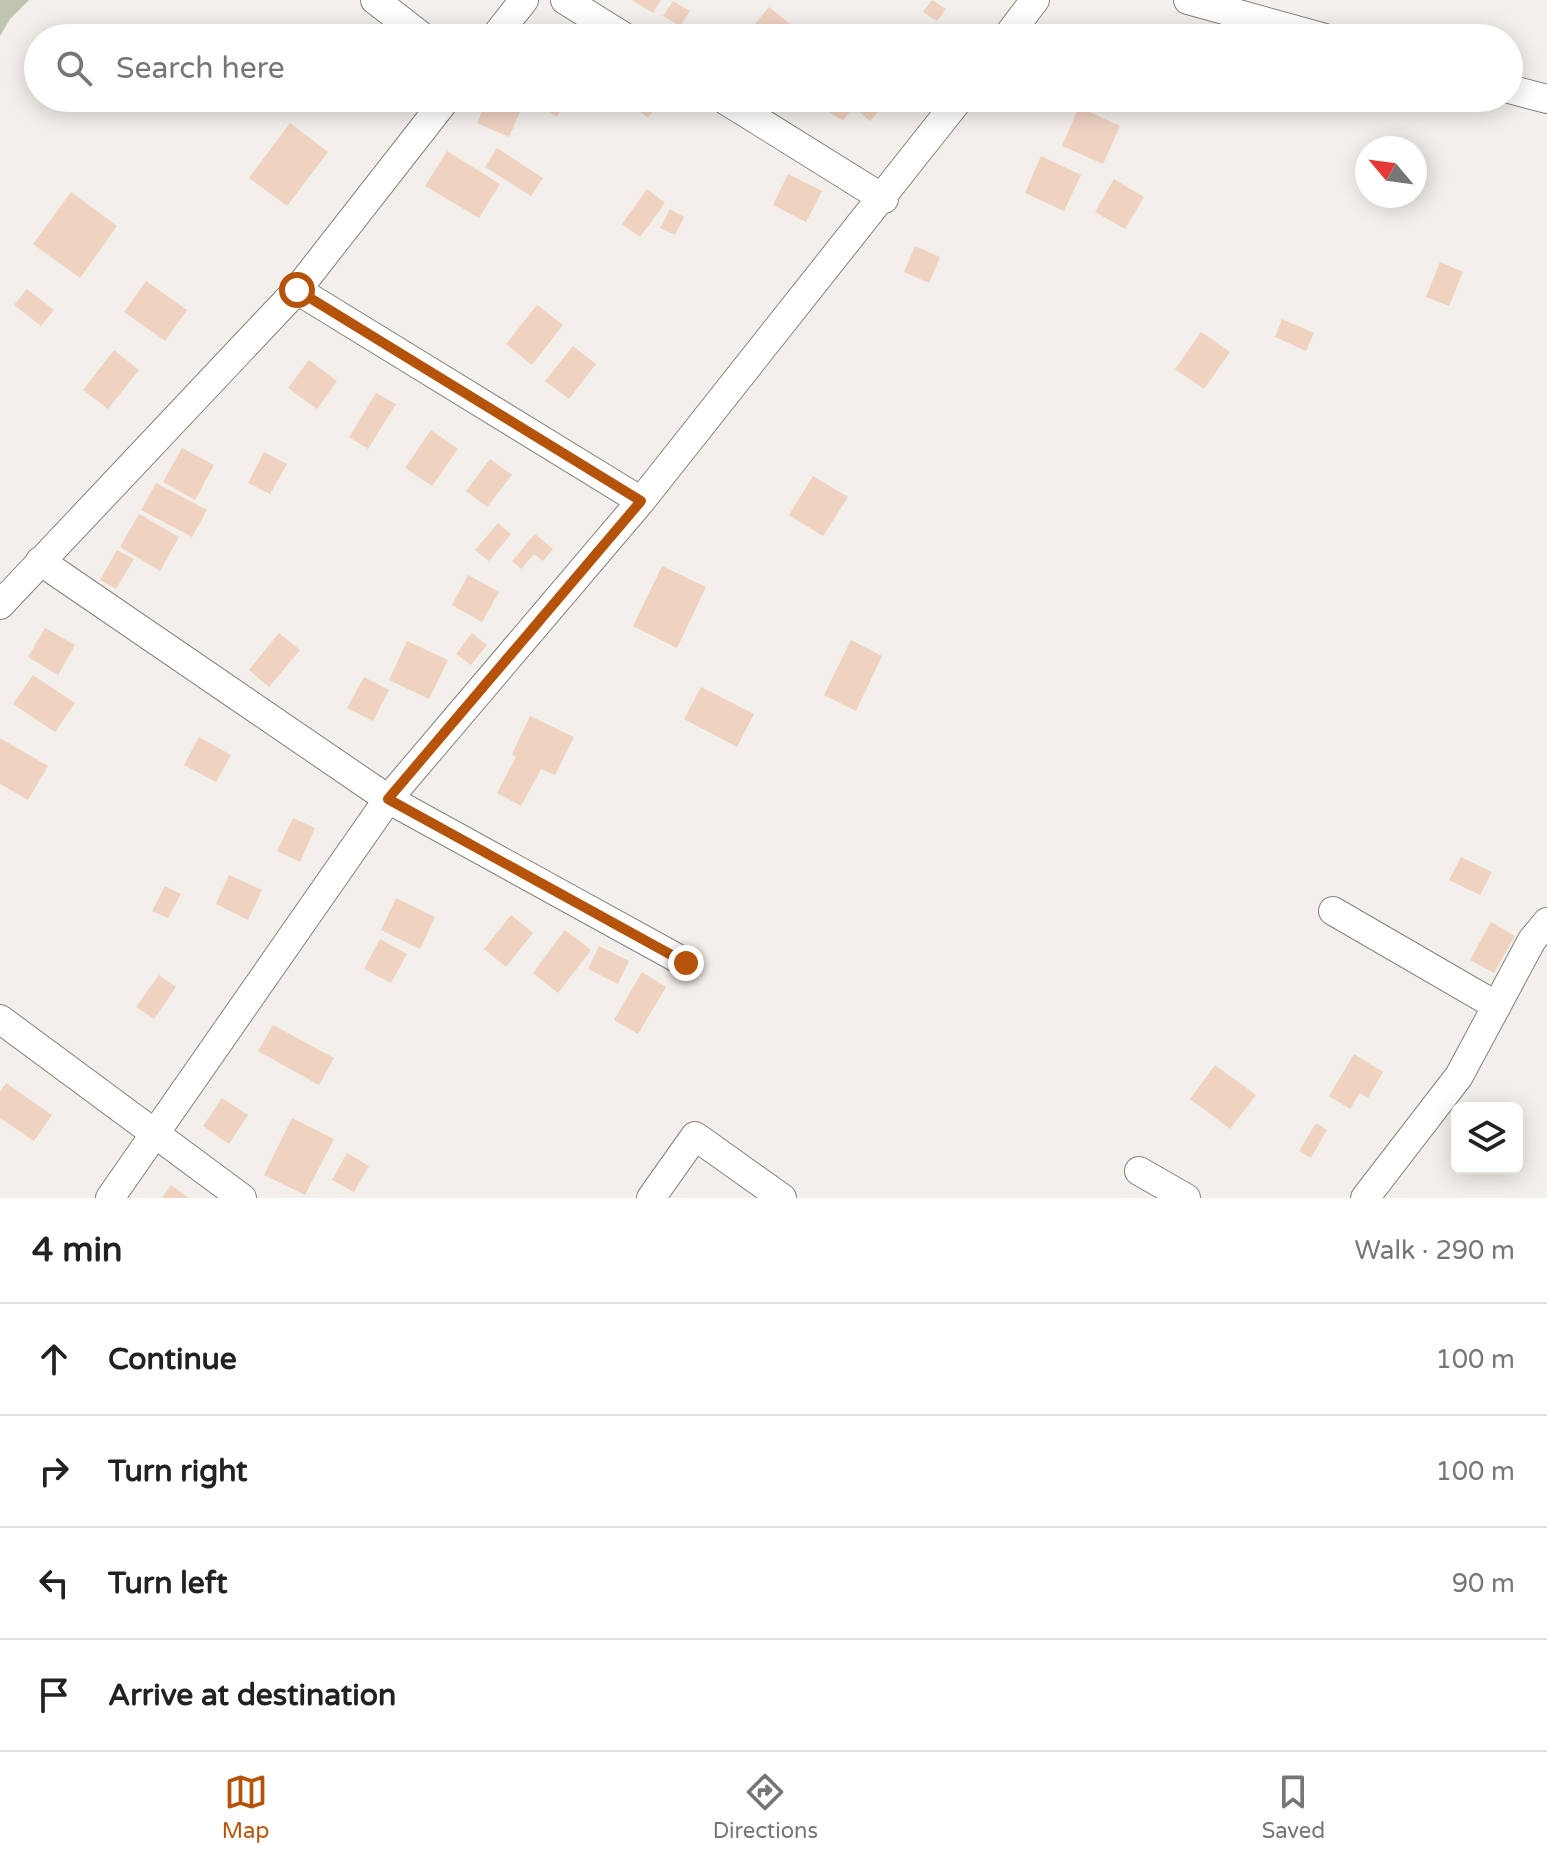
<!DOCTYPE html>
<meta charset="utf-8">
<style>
body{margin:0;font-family:"Varela Round",sans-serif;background:#f2f2f2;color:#222}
.controls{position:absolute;right:24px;bottom:24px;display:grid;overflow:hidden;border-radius:12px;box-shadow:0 4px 20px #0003}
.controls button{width:72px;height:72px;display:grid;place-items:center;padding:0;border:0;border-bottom:2px solid #e0e0e0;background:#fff;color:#222;font:40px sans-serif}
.compass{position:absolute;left:1355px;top:136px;width:72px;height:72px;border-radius:50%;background:#fff;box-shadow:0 4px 20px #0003;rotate:299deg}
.stop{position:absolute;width:24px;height:24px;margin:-18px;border:6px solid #b45309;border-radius:50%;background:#fff}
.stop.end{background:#b45309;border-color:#fff;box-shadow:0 2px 8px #0008}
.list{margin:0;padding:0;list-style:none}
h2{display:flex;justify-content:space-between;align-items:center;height:104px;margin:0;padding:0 32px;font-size:34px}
h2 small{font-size:26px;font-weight:400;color:#767676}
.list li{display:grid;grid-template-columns:52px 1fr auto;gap:24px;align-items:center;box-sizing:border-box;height:112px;padding:0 32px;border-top:2px solid #e0e0e0}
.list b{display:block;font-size:30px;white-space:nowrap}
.list em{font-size:26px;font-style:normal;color:#767676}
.icon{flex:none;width:44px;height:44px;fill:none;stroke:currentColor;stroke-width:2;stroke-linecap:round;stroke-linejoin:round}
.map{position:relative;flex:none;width:1547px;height:1198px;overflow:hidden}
.search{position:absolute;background:#fff;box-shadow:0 4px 20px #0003;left:24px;right:24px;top:24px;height:88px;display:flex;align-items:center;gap:20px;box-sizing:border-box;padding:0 28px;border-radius:44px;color:#767676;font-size:30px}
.sheet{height:552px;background:#fff}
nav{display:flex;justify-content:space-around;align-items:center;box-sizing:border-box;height:112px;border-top:2px solid #e0e0e0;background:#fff;font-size:22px;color:#767676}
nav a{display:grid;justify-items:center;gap:4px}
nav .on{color:#b45309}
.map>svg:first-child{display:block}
</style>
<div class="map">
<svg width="1547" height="1198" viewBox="0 0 1547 1198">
<rect width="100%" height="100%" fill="#f3efea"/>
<path fill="#bfc5b1" d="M0,0h29l-19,19 -10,17z"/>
<path fill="#f0d2c1" d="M632,0h29l-8,13z
M932,0l14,9 -9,12 -14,-9z
M673,1l17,10 -10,15 -17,-10z
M769,7l26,21 2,-2 18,12h-72z
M488,98h38l-17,39 -32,-14z
M528,98h39l-10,19z
M641,98h22l-15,20 -14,-11z
M815,98h44l-16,23 -30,-20z
M868,98h22l-20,23 -12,-10z
M1079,107l41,19 -17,38 -41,-18z
M290,123l38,29 -41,54 -38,-28z
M497,148l46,30 -12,18 -46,-29z
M447,151l53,33 -21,34 -54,-32z
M1041,156l40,19 -17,36 -39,-18z
M788,174l34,17 -16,31 -33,-17z
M1114,179l30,18 -19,32 -30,-17z
M647,189l18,14 -25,34 -18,-13z
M71,192l46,34 -37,52 -47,-34z
M670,209l14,8 -9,18 -15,-7z
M915,246l25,11 -11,26 -25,-11z
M1440,262l23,10 -14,34 -23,-9z
M146,281l41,29 -22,31 -41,-29z
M27,289l27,21 -13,16 -27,-21z
M537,305l26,20 -31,40 -26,-21z
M1282,319l32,14 -8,18 -31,-14z
M1201,332l29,20 -26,37 -29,-20z
M573,346l23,18 -27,35 -24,-18z
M114,350l25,20 -31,39 -25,-19z
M309,360l28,21 -20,28 -29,-21z
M376,393l20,11 -28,45 -19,-12z
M431,430l27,19 -26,37 -27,-18z
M182,448l32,17 -19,35 -32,-18z
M264,452l23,12 -17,30 -22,-11z
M490,459l22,16 -25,32 -21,-16z
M813,476l35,21 -25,39 -34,-21z
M156,483l51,27 -15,27 -51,-27z
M139,514l40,23 -19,34 -40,-24z
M498,523l13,11 -22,27 -14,-11z
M535,534l18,15 -10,12 -9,-7 -13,15 -9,-8z
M117,550l17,9 -18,30 -16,-9z
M662,566l44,21 -29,61 -44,-22z
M468,575l31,17 -17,30 -30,-17z
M45,628l30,17 -17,30 -30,-18z
M279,633l21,17 -31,37 -20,-17z
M472,633l15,12 -16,20 -15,-11z
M851,640l31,16 -26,55 -32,-16z
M407,641l41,19 -19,39 -40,-19z
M33,675l42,28 -20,29 -42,-28z
M364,677l25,13 -16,31 -26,-13z
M701,687l53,27 -17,33 -53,-28z
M530,716l44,21 -19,38 -14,-6 -20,37 -24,-13 19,-36 -4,-3z
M199,737l32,18 -15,27 -32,-17z
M0,738l48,28 -20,34 -28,-16z
M293,818l22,10 -15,34 -23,-11z
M1461,857l31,15 -12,23 -31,-15z
M229,875l33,15 -14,30 -32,-16z
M165,886l16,8 -13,24 -16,-7z
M396,898l39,19 -15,32 -39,-19z
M511,915l22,18 -27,34 -22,-18z
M1491,922l24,14 -21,37 -24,-13z
M565,930l26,20 -33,43 -25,-20z
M380,939l27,15 -16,29 -27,-14z
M599,946l30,15 -11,23 -30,-15z
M642,972l24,15 -28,47 -24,-14z
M159,975l17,12 -22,32 -18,-12z
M273,1025l61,33 -15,27 -61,-34z
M1354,1054l29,18 -15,26 -8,-5 -10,16 -21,-13z
M1215,1065l41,30 -26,34 -40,-30z
M6,1083l46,32 -18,26 -34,-23v-26z
M222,1098l26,17 -19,29 -26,-18z
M292,1118l42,21 -29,56 -41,-20z
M1316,1123l11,7 -16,28 -12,-7z
M347,1153l22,13 -15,26 -22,-12z
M171,1185l18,13h-27z"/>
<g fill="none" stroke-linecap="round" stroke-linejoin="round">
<g stroke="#85827e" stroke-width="30">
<path id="minor" d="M375,0l49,38
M565,0l61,38
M1188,0l137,38
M494,38l30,-38
M1006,38l29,-38
M1509,89l38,10
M722,98l162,101
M297,290l344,211
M40,561l348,238 298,164
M0,605l297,-315 150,-192
M1333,911l164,95
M0,1019l242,179
M1139,1171l47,27
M110,1198l278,-399 253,-298 319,-403
M651,1198l44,-62 87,62
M1365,1198l94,-122 73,-136 15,-18"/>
</g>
<use href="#minor" stroke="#fff" stroke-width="28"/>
</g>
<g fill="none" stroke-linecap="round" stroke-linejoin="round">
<path stroke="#b45309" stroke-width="10" d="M297,290l344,211 -253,298 298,164"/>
</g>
</svg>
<div class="controls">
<button><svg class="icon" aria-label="layers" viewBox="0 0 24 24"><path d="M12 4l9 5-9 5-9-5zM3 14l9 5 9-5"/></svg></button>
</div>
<svg class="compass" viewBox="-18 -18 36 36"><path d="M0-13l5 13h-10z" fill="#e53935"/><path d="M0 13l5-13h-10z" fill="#767676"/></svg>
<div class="stop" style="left:297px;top:290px"></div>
<div class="stop end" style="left:686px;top:963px"></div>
<div class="search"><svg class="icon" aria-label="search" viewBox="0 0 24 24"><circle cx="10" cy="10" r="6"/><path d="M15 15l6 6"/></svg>Search here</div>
</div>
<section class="sheet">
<h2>4 min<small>Walk · 290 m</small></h2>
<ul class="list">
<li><svg class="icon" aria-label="ahead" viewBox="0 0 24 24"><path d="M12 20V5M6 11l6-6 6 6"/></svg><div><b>Continue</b></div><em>100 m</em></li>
<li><svg class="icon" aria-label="right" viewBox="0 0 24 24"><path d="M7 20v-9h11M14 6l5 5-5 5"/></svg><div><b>Turn right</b></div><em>100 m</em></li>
<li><svg class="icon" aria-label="left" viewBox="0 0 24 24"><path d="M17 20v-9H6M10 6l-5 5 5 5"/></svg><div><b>Turn left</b></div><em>90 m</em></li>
<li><svg class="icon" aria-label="arrive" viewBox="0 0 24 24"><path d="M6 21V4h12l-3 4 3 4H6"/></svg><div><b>Arrive at destination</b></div></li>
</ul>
</section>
<nav>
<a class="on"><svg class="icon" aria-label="map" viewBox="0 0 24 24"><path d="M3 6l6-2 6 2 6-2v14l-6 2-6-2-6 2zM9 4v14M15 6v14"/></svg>Map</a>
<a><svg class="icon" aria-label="directions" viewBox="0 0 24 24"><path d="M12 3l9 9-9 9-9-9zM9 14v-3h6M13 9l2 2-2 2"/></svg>Directions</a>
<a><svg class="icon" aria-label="saved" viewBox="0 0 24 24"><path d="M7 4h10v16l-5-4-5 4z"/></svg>Saved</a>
</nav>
